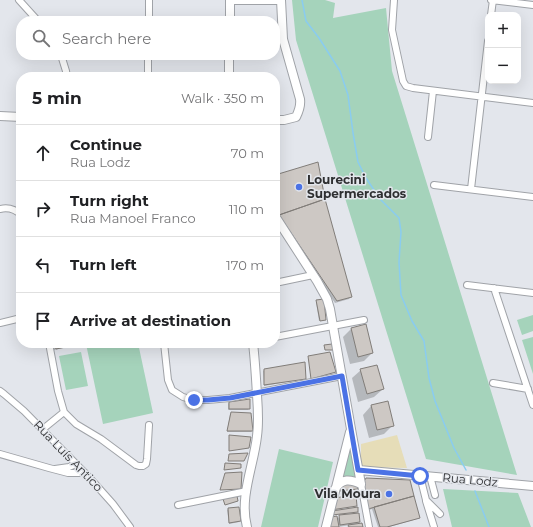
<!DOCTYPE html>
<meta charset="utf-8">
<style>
body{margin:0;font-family:Montserrat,sans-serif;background:#f2f2f2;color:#202124}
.controls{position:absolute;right:12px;top:12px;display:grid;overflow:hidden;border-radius:8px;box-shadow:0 4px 16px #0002}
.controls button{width:36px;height:36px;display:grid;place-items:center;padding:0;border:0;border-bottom:1px solid #e0e0e0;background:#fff;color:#202124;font:20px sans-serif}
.stop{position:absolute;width:12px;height:12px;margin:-9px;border:3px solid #4b72e5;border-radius:50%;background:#fff}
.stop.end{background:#4b72e5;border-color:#fff;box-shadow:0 1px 4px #0008}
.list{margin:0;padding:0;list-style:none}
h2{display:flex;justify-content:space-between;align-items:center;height:52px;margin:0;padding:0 16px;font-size:17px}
h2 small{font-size:13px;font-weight:400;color:#757577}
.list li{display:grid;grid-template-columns:26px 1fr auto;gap:12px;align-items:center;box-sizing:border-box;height:56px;padding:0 16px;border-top:1px solid #e0e0e0}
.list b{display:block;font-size:15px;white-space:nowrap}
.list p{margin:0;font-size:13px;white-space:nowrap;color:#757577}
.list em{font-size:13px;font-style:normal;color:#757577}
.icon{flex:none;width:22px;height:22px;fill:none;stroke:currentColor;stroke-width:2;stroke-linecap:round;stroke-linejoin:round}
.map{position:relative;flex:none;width:533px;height:527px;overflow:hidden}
.search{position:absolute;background:#fff;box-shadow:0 4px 16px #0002;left:16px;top:16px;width:264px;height:44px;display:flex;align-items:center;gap:10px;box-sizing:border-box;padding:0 14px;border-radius:16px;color:#757577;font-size:15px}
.panel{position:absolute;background:#fff;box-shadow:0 4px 16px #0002;left:16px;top:72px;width:264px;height:276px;border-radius:16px}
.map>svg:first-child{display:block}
</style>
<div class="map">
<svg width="533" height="527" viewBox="0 0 533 527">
<rect width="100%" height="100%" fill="#e3e6ec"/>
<path fill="#a5d3bb" d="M292,0h33l10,3 -2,15 53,-10 6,63 125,404 -91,-16 -130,-419z
M533,315v16l-11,4 -5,-15z
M533,337v37l-11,-34z
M89,343h49l15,70 -50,11 -17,-80z
M81,352l7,34 -22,4 -7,-34z
M350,442l8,37 -18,1z
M279,449l54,13 -15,65h-57z
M443,489l75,4 13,34h-79z"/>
<path fill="#e6ddb8" d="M397,435l10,33 -46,-1v-23z"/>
<path fill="#0003" d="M275,176l49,23 27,97 -2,3 -14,4 -58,-85 -2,-5z
M317,301l7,19 -5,1 -3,-19z
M351,329l21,24 -8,8 -14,3 -7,-27z
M52,343h36l-34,7z
M264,370l40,9 -40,7 -1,-15z
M361,370l22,19 -9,8 -16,5 -6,-24z
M229,402l20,7 -1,1h-20v-6z
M371,406l21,20 -8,8 -15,4 -6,-23z
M231,413l21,18 -1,1h-24l3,-18z
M360,486l58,31 -1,2 -28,8h-11l-6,-18 -6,2z
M228,509l12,12 -1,1 -10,2 -2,-14z
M340,516l19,5 -3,4 6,2h-15l3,-2 -12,2 -1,-8z"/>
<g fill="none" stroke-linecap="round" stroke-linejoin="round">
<path stroke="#8accf0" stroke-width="1.5" d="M302,0l4,21 13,17 21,33 8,24 5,38 5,29 8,16 14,21 19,19 2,14 -2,30 2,33 11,26 12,20 5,37 6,23 19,47 12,22
M475,491l14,36"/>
</g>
<path fill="#cdc8c4" stroke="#817d79" d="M277,160l2,10 -4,1v-10z
M318,162l7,37 -46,16 -4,-9v-31z
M325,199l27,98 -15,4 -58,-86z
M324,299l2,21 -6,1 -4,-21z
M366,324l7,29 -15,4 -7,-29z
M54,343h30l-28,6z
M332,344l1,6h-8l-1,-5z
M330,352l6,20 -25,7 -3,-23z
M305,362l1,17 -42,6v-16z
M377,365l7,24 -17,5 -7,-25z
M250,399v10h-21v-7z
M388,401l6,25 -17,4 -6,-25z
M231,412l20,1 2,18h-26z
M229,435l22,2 -2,11 -20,3z
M248,453l-4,8h-16l1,-7z
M225,463l16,1v4l-17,2z
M242,472l-1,17 -21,1 5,-17z
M366,478l44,2 4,16 -46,13 -5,-26z
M343,484l14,1 1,4 -18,2z
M356,495l1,11 -26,4 3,-12z
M237,496l1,5 -13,4 -2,-6z
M414,496l6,22 -33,9h-7l-6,-20z
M239,507l2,14 -12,2 -1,-15z
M358,507v5l-26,3v-4z
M359,513l1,9 -20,3 -1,-10z
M337,516l2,11h-11l3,-10z
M362,523l1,4h-14l-1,-2z"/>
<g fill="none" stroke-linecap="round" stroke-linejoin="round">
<g stroke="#a0a3a8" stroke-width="8">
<path id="minor" d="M19,0l19,21
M394,0l-2,30 11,51 3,5 7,2 120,15
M491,0l42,5
M230,1h51
M491,15l2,-15
M149,21v-21
M61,55l5,16 1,6
M148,77v-22
M428,137l5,-46
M434,185l99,12
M471,189l17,-148
M0,209c9,-2 15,0 21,6
M275,283l38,-8
M467,285l66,8
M494,288l39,117
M0,323l21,-5
M275,337l89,-17
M49,343l9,48 6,21 12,12 25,15 35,26 3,1h4l3,-2 1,-5 2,-34
M164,343l4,37 4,10 11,7 11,3h14l22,-2 112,-22
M493,383l35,6
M0,391l4,3 20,17 64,65 25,28 17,23
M43,429l21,-17
M0,454l49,14 19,5h17
M55,469l14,-2 7,-3
M420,476l6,24 14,14
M430,476l5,19
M361,484l8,43
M426,501l8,26
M178,505l69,-14"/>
</g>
<g stroke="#a0a3a8" stroke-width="10">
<path id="tertiary" d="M230,21v-21
M229,77v-22
M0,116l21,1
M275,120h9l12,-3c3,-6 5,-11 4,-18l-17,-60 -2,-39
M275,216l42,65 10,18 3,10 21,120 10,55
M359,470l174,16
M335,489c7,-11 15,-10 26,-5
M247,527c-8,-30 7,-62 10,-91 2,-14 1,-27 0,-41 -1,-17 -2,-35 -4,-52
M326,527l24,-95"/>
</g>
<use href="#minor" stroke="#fff" stroke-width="6"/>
<use href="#tertiary" stroke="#fff" stroke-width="8"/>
</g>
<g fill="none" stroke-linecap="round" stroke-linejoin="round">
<path stroke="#4b72e5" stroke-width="5" d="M194,400h14l22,-2 112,-22 9,53 7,41 62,6"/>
</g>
<g fill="#4b72e5" stroke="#e3e6ec" stroke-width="1.5">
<circle cx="299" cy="187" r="4"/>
<circle cx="389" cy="494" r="4"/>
</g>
<g text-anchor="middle" stroke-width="3" stroke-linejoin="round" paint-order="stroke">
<g font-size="12" font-weight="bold" fill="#2e2f31" stroke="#e3e6ec" text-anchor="start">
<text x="307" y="184">Lourecini<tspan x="307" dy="14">Supermercados</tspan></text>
<text x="381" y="498" text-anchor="end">Vila Moura</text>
</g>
<g font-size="12" fill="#2e2f31" stroke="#e3e6ec">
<text transform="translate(68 456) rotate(46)" y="4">Rua Luís Antico</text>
<text transform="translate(470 480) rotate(5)" y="4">Rua Lodz</text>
</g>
</g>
</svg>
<div class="controls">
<button>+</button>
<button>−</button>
</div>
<div class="stop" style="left:420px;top:476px"></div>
<div class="stop end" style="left:194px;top:400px"></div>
<div class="search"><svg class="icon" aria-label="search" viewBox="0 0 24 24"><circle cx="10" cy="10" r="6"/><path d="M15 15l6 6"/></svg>Search here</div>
<section class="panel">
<h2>5 min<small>Walk · 350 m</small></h2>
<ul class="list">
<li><svg class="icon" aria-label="ahead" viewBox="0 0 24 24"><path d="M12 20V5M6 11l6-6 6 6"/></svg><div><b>Continue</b><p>Rua Lodz</p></div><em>70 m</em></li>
<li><svg class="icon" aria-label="right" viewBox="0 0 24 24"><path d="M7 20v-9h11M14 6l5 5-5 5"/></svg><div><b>Turn right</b><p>Rua Manoel Franco</p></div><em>110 m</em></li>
<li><svg class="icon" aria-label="left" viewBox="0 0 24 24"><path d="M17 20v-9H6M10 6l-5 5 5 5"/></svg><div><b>Turn left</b></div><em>170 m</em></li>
<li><svg class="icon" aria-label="arrive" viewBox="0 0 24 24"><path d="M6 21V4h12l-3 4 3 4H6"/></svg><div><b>Arrive at destination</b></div></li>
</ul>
</section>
</div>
